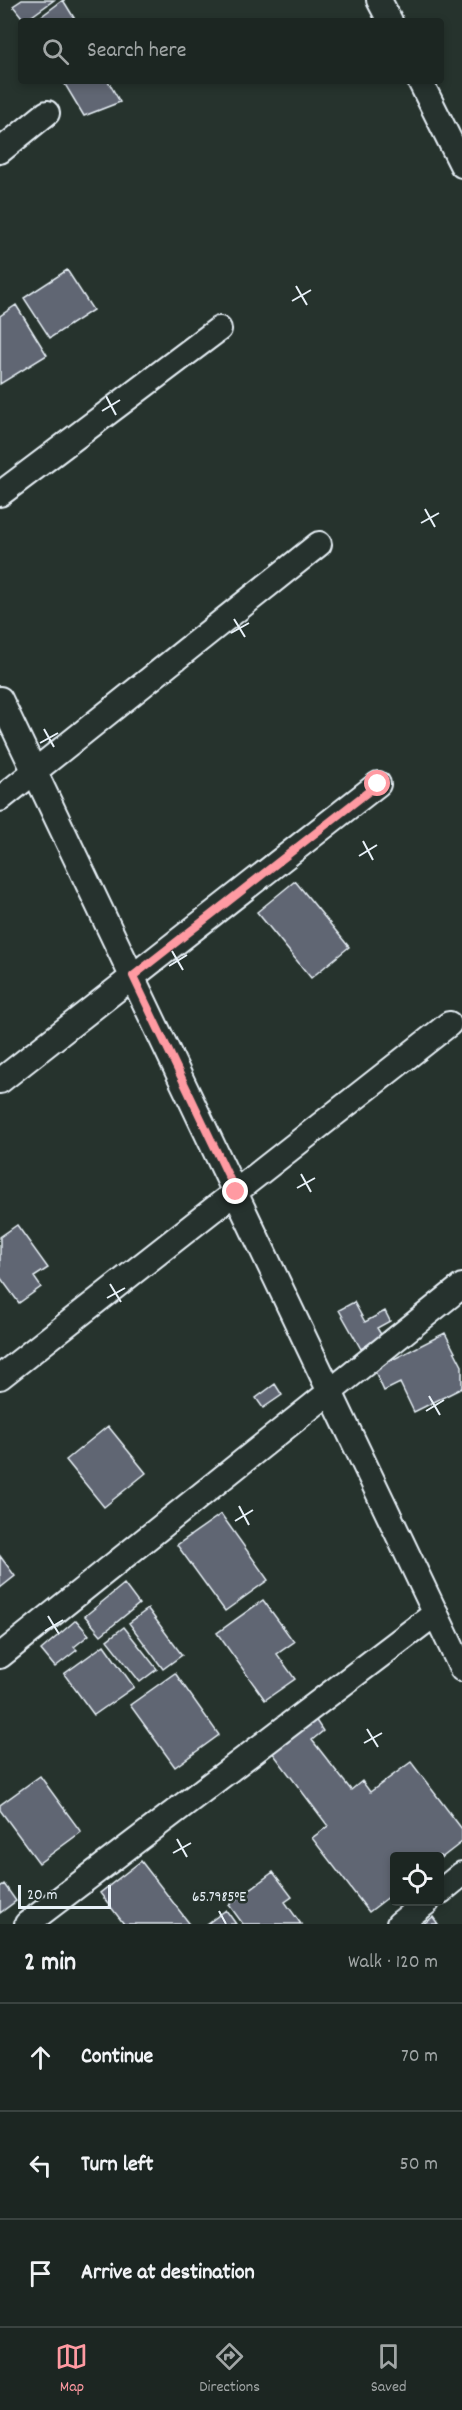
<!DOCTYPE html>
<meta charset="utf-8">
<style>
body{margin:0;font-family:Dekko,sans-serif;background:#29322f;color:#f1f3f6}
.controls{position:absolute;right:18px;bottom:18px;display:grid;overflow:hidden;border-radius:6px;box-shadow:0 3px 9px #0003}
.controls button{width:54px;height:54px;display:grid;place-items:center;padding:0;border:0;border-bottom:2px solid #3a4340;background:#1c2622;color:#f1f3f6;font:30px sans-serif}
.scale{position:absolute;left:18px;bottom:15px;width:93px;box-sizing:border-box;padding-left:6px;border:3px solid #e8f1f8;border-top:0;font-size:16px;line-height:21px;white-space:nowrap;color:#e8f1f8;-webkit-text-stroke:4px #26332d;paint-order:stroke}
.stop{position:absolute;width:18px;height:18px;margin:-14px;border:4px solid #ff9aa2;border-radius:50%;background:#fff}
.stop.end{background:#ff9aa2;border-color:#fff;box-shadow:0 2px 6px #0008}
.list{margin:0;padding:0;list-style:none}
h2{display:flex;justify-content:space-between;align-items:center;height:78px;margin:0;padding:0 24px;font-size:26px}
h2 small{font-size:20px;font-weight:400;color:#a0a5a5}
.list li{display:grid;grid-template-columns:39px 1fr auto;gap:18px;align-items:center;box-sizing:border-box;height:108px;padding:0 24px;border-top:2px solid #3a4340}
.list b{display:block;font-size:22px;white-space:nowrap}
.list em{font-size:20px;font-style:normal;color:#a0a5a5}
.icon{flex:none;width:33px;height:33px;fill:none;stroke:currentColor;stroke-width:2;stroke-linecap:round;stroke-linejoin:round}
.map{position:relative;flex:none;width:462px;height:1924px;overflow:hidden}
.search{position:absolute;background:#1c2622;box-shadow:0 3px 9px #0003;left:18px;right:18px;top:18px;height:66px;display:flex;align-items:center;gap:15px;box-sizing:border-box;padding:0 21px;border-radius:6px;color:#a0a5a5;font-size:22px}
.sheet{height:402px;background:#1c2622}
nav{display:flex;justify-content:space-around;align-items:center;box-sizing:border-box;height:84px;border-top:2px solid #3a4340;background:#1c2622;font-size:16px;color:#a0a5a5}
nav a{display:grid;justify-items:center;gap:3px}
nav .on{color:#ff9aa2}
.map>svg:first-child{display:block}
</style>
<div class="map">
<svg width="462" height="1924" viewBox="0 0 462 1924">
<rect width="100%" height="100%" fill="#26332d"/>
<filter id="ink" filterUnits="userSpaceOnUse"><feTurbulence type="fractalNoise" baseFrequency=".0167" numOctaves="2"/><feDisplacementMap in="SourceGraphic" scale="12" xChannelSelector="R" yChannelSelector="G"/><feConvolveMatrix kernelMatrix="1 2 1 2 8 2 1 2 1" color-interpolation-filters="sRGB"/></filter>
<g filter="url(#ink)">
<path fill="#616673" stroke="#e8f1f8" stroke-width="1.5" d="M22,0h32l-29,21 -12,-15z
M63,0l13,21h-41z
M63,81h45l12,21 -36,14z
M67,270l26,40 -43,28 -26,-40z
M16,305l31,50 -47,29v-68z
M295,881l54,66 -38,31 -54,-66z
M17,1225l31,43 -14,9 7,10 -22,16 -19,-26v-40z
M354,1302l11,20 20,-11 5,10 -13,7 5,8 -21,13 -22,-39z
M445,1333l17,33v22l-48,24 -14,-29 -16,8 -10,-22z
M275,1384l7,11 -19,13 -7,-10z
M108,1426l38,47 -42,34 -38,-47z
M221,1514l47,66 -43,31 -48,-66z
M0,1556l15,20 -15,12z
M124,1584l15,20 -38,31 -16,-19z
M263,1600l31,42 -17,12 18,25 -30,21 -48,-67z
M148,1609l34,46 -19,14 -34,-46z
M76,1620l13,15 -15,12 3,3 -22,17 -14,-17z
M124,1627l33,42 -17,13 -33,-42z
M104,1645l30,42 -40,28 -30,-41z
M175,1673l44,62 -44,32 -45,-62z
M315,1719l8,12 -11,9 39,50 11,-9 8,11 41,-30 51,67v13l-22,17v-3h-46v37l-25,19 -57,-74 16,-12 -56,-74z
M40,1776l41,56 -42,31 -39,-53v-5z
M141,1861l48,62 -2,1h-63l-24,-31z
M273,1872l19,25 -7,5 16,22h-58l-14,-19z
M4,1884l12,17 -16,12v-26z
M226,1910l10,14h-29z
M433,1917l5,7h-15z"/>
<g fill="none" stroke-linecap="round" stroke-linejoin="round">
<g stroke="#e8f1f8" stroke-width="28">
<path id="minor" d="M379,0l11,21
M420,81l42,84
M0,151l47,-38
M0,494l219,-165
M0,699l462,970
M0,799l319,-255
M0,1081l378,-297
M0,1377l449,-353
M0,1656l462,-370
M440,1892l22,-18
M27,1924l409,-311
M399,1924l28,-22"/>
</g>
<use href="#minor" stroke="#26332d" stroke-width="24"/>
</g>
</g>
<g fill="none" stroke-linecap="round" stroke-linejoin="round" filter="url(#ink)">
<path stroke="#ff9aa2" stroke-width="8" d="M236,1192l-103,-216 245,-192"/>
</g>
<path fill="none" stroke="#e8f1f8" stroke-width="2" d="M296,286l11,19M292,301l19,-11M106,396l10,19M102,411l18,-11M425,509l10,18M421,523l18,-10M234,619l11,18M231,633l18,-10M44,729l10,18M40,743l18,-10M363,841l10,19M359,856l18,-11M172,951l11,19M169,966l18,-11M301,1174l10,18M297,1188l18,-10M110,1284l11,18M107,1298l18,-10M429,1396l11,19M426,1411l18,-11M239,1506l10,19M235,1521l18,-11M48,1616l11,18M45,1631l18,-11M367,1729l11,18M364,1743l18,-10M177,1839l10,18M173,1853l18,-10M219,1911l7,13"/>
<g font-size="15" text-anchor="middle" fill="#e8f1f8" stroke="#26332d" stroke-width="5" stroke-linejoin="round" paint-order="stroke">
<text x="219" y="1901">65.7985°E</text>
</g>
</svg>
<div class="controls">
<button><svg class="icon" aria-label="locate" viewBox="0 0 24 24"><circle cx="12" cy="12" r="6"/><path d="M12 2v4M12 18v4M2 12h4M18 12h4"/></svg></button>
</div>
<div class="scale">20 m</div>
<div class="stop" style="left:378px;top:784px"></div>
<div class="stop end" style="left:236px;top:1192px"></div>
<div class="search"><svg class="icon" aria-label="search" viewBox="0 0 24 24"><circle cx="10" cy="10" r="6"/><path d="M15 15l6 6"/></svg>Search here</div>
</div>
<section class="sheet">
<h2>2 min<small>Walk · 120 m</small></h2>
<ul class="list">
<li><svg class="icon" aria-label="ahead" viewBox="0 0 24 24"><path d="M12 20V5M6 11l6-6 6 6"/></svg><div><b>Continue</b></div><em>70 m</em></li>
<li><svg class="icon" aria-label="left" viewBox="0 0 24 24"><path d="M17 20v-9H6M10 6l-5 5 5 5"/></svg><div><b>Turn left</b></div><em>50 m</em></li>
<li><svg class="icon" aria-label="arrive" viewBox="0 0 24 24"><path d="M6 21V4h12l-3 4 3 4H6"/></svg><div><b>Arrive at destination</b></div></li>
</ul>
</section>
<nav>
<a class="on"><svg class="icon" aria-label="map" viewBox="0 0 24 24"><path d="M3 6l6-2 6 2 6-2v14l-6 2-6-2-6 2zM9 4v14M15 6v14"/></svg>Map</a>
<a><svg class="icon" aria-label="directions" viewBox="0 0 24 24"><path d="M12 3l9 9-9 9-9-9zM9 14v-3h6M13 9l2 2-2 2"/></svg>Directions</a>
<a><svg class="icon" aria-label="saved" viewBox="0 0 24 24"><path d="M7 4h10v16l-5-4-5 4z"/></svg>Saved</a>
</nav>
